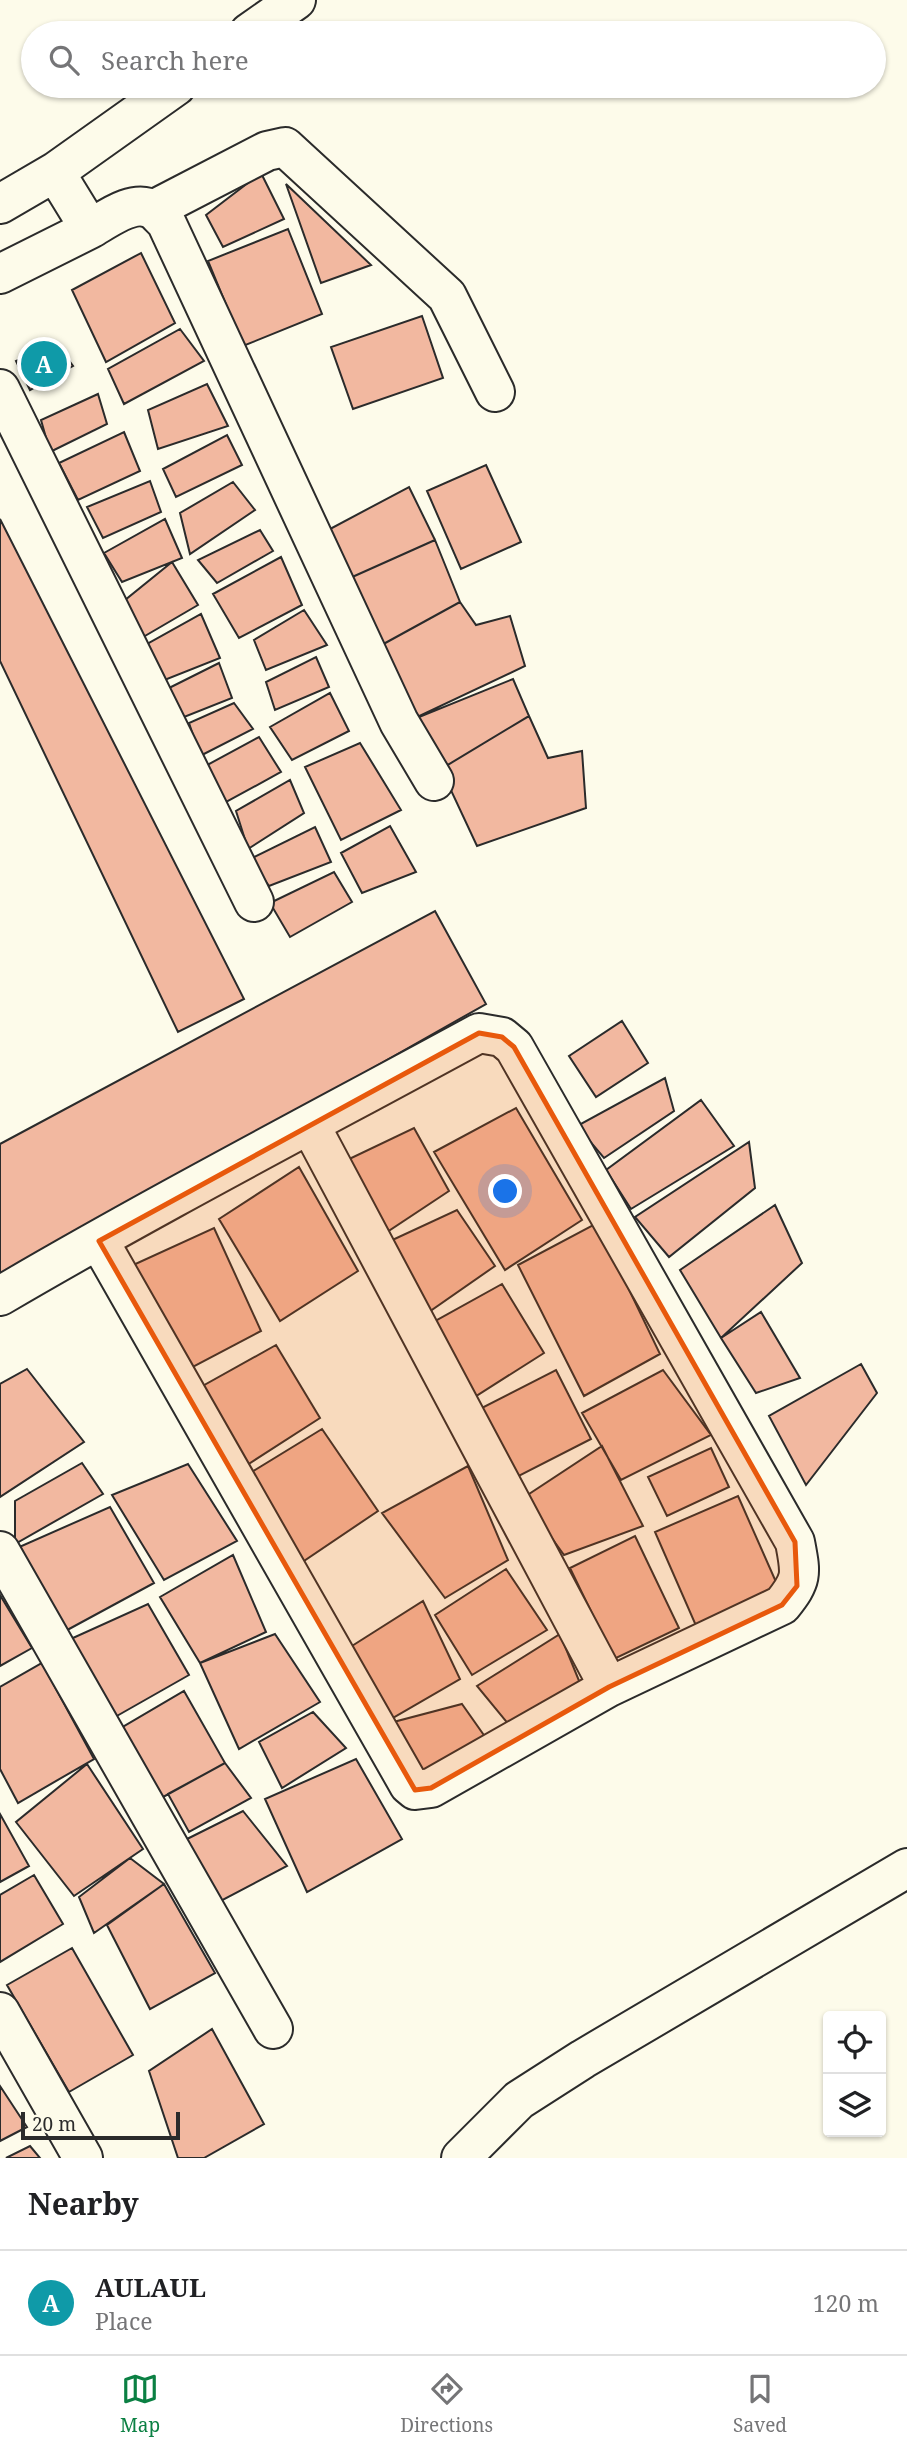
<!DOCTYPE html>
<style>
body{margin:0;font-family:"Noto Serif",serif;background:#f2f2f2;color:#202124}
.controls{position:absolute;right:21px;bottom:21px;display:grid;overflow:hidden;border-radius:7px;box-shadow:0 2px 5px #0004}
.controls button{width:63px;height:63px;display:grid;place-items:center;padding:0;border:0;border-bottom:2px solid #e0e0e0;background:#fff;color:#202124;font:35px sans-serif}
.scale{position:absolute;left:21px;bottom:18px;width:159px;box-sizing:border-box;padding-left:7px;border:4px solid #2b2b2b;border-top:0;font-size:19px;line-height:24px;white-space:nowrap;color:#2b2b2b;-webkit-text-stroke:5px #fdfbea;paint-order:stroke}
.you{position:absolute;left:506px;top:1192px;width:24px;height:24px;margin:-18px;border:5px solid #fff;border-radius:50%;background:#1a73e8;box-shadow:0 0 0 10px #1a73e833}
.badge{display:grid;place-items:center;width:46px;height:46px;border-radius:50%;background:#0b8043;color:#fff;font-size:23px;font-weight:700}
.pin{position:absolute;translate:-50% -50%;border:4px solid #fff;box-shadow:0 2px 7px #0006}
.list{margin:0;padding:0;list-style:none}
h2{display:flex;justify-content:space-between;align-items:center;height:91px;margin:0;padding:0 28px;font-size:30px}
h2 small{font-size:23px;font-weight:400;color:#757577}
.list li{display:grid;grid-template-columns:46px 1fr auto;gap:21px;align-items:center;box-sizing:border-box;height:105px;padding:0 28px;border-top:2px solid #e0e0e0}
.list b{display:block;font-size:26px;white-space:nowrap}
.list p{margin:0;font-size:23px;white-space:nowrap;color:#757577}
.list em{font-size:23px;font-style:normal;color:#757577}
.icon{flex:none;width:38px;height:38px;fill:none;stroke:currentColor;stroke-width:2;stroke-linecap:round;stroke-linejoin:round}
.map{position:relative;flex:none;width:907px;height:2158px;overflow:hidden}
.search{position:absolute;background:#fff;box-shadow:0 2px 5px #0004;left:21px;right:21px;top:21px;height:77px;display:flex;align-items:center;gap:18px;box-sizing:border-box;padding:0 24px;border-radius:38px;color:#757577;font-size:26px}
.sheet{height:196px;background:#fff}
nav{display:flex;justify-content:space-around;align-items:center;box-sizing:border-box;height:98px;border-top:2px solid #e0e0e0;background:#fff;font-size:19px;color:#757577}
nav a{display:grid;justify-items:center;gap:4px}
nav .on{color:#0b8043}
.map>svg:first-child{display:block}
</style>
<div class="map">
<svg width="907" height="2158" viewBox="0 0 907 2158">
<rect width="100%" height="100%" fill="#fdfbea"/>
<path fill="#f2b8a0" stroke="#2b2b2b" stroke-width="2" d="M261,173l23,46 -61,28 -17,-32z
M286,184l85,81 -50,18z
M288,229l34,85 -79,32 -35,-85z
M141,253l34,70 -69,39 -34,-72z
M422,316l21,62 -90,31 -22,-62z
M180,329l24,32 -80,43 -16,-35z
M56,343l17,23 -43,24 -14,-29z
M207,384l21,42 -70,23 -10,-39z
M98,394l9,30 -57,28 -9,-32z
M124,432l16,39 -62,29 -19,-37z
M227,435l15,30 -66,32 -13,-28z
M486,465l35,77 -60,27 -34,-78z
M150,481l11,31 -58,26 -16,-31z
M233,482l22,28 -65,44 -10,-41z
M409,487l26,53 -85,38 -20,-49z
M0,519l244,480 -66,33 -178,-371z
M165,519l17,39 -60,24 -18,-29z
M260,530l13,21 -56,32 -19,-23z
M435,540l25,62 -82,45 -28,-69z
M281,557l21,48 -63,33 -26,-44z
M172,562l26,43 -60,35 -24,-31z
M460,602l16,23 34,-9 15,50 -114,54 -33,-73z
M304,610l23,35 -61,25 -12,-30z
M201,614l19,44 -63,25 -17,-35z
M316,657l13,30 -54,23 -9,-28z
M219,663l13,35 -58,23 -15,-28z
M513,679l16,37 -88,53 -22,-52z
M330,693l19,38 -57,29 -22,-33z
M234,703l19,26 -53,27 -11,-33z
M529,716l19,42 34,-7 4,57 -109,38 -36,-77z
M259,737l22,35 -64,35 -19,-37z
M360,743l41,67 -60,30 -36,-73z
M290,780l14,33 -56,36 -12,-38z
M390,826l26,46 -54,21 -21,-40z
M315,827l16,35 -62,24 -19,-27z
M334,872l18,30 -62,35 -20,-34z
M435,911l51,93 -486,275v-135z
M622,1021l26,42 -52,34 -27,-41z
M665,1078l9,33 -70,47 -27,-32z
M701,1100l33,46 -103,63 -25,-39z
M516,1108l66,112 -77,50 -71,-118z
M414,1128l35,63 -65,43 -39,-73z
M749,1142l6,46 -86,69 -34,-40z
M299,1167l59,104 -78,50 -61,-102z
M775,1205l27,58 -81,75 -41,-68z
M457,1210l38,56 -69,48 -38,-72z
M597,1223l63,131 -76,42 -66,-131z
M214,1228l47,103 -72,38 -58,-103z
M502,1284l42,69 -71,45 -43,-74z
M761,1312l39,66 -44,15 -35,-55z
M276,1345l44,73 -76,49 -54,-74z
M861,1364l16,29 -71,92 -37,-69z
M27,1369l57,73 -84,55v-113z
M556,1370l35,69 -86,44 -35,-69z
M663,1370l48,65 -90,45 -39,-67z
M322,1429l56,82 -83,56 -45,-94z
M602,1446l41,80 -79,29 -41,-57z
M711,1448l18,39 -62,29 -19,-39z
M82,1463l21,31 -88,50v-43z
M188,1464l49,77 -73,39 -52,-85z
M468,1466l40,94 -63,38 -63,-85z
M738,1496l42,95 -83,37 -42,-96z
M110,1507l44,76 -96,52 -41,-87z
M635,1536l44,92 -65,31 -44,-91z
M233,1555l33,77 -66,31 -40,-66z
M506,1569l41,61 -75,45 -37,-60z
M0,1595l32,53 -32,18z
M423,1601l37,78 -76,44 -40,-72z
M148,1604l41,71 -81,46 -44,-79z
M275,1634l45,68 -81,47 -39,-86z
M560,1634l24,59 -74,33 -33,-40z
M42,1663l52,96 -76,44 -18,-34v-82z
M184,1691l41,72 -71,39 -33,-74z
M462,1704l26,37 -69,43 -33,-60z
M313,1712l33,36 -64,40 -23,-46z
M356,1759l46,80 -95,53 -42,-93z
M225,1763l26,35 -62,34 -21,-38z
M87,1764l56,85 -69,47 -58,-74z
M243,1811l44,55 -72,38 -40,-59z
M0,1814l29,52 -29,16z
M130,1858l34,26 -70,49 -15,-36z
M34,1875l29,49 -63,38v-67z
M164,1884l51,89 -65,36 -43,-84z
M72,1948l61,107 -64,37 -62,-107z
M212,2029l52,95 -60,34h-26l-29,-87z
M0,2086l27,41 -27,14z
M30,2146l10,12h-34z"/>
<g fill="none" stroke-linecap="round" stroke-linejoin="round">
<g stroke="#2b2b2b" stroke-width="42">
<path id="minor" d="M249,33l47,-33
M55,172l35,57c16,-9 44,-31 63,-19 5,3 9,9 13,12l233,500 35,59
M0,204l55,-32 121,-86
M153,210l114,-59 18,-4 162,149 48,96
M0,274l90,-45
M0,389l254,513
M310,1125l299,562
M0,1296c157,-92 319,-176 479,-263l23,4 12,10 281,495c6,32 8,37 -13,63l-173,82 -178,101 -16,2 -6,-5 -310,-544
M0,1551l273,478
M0,2012l83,146
M461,2158l58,-58 64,-41 324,-191"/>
</g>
<use href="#minor" stroke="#fdfbea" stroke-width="38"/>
</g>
<path fill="#e8590c" fill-opacity="0.2" stroke="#e8590c" stroke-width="5" stroke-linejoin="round" d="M479,1033l23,4 12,10 281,495 2,44 -15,19 -173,82 -178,101 -16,2 -316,-549z"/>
</svg>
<div class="controls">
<button><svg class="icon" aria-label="locate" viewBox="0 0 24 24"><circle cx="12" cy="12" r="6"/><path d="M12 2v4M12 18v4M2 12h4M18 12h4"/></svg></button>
<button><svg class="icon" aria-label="layers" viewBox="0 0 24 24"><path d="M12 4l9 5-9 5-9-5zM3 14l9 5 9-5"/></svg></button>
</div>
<div class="scale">20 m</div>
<div class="you"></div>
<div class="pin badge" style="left:44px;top:364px;background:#0f9aa8">A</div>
<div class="search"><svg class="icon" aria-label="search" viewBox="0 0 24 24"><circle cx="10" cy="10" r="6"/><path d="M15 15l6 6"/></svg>Search here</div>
</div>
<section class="sheet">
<h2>Nearby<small></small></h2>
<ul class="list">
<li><span class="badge" style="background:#0f9aa8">A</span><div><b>AULAUL</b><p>Place</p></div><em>120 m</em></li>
</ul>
</section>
<nav>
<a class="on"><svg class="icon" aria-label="map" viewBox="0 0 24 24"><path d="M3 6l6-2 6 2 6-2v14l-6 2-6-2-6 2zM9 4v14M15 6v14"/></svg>Map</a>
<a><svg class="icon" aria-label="directions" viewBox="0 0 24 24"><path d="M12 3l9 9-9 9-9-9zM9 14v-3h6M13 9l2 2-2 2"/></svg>Directions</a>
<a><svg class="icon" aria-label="saved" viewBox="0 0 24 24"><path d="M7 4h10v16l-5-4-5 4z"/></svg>Saved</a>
</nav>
